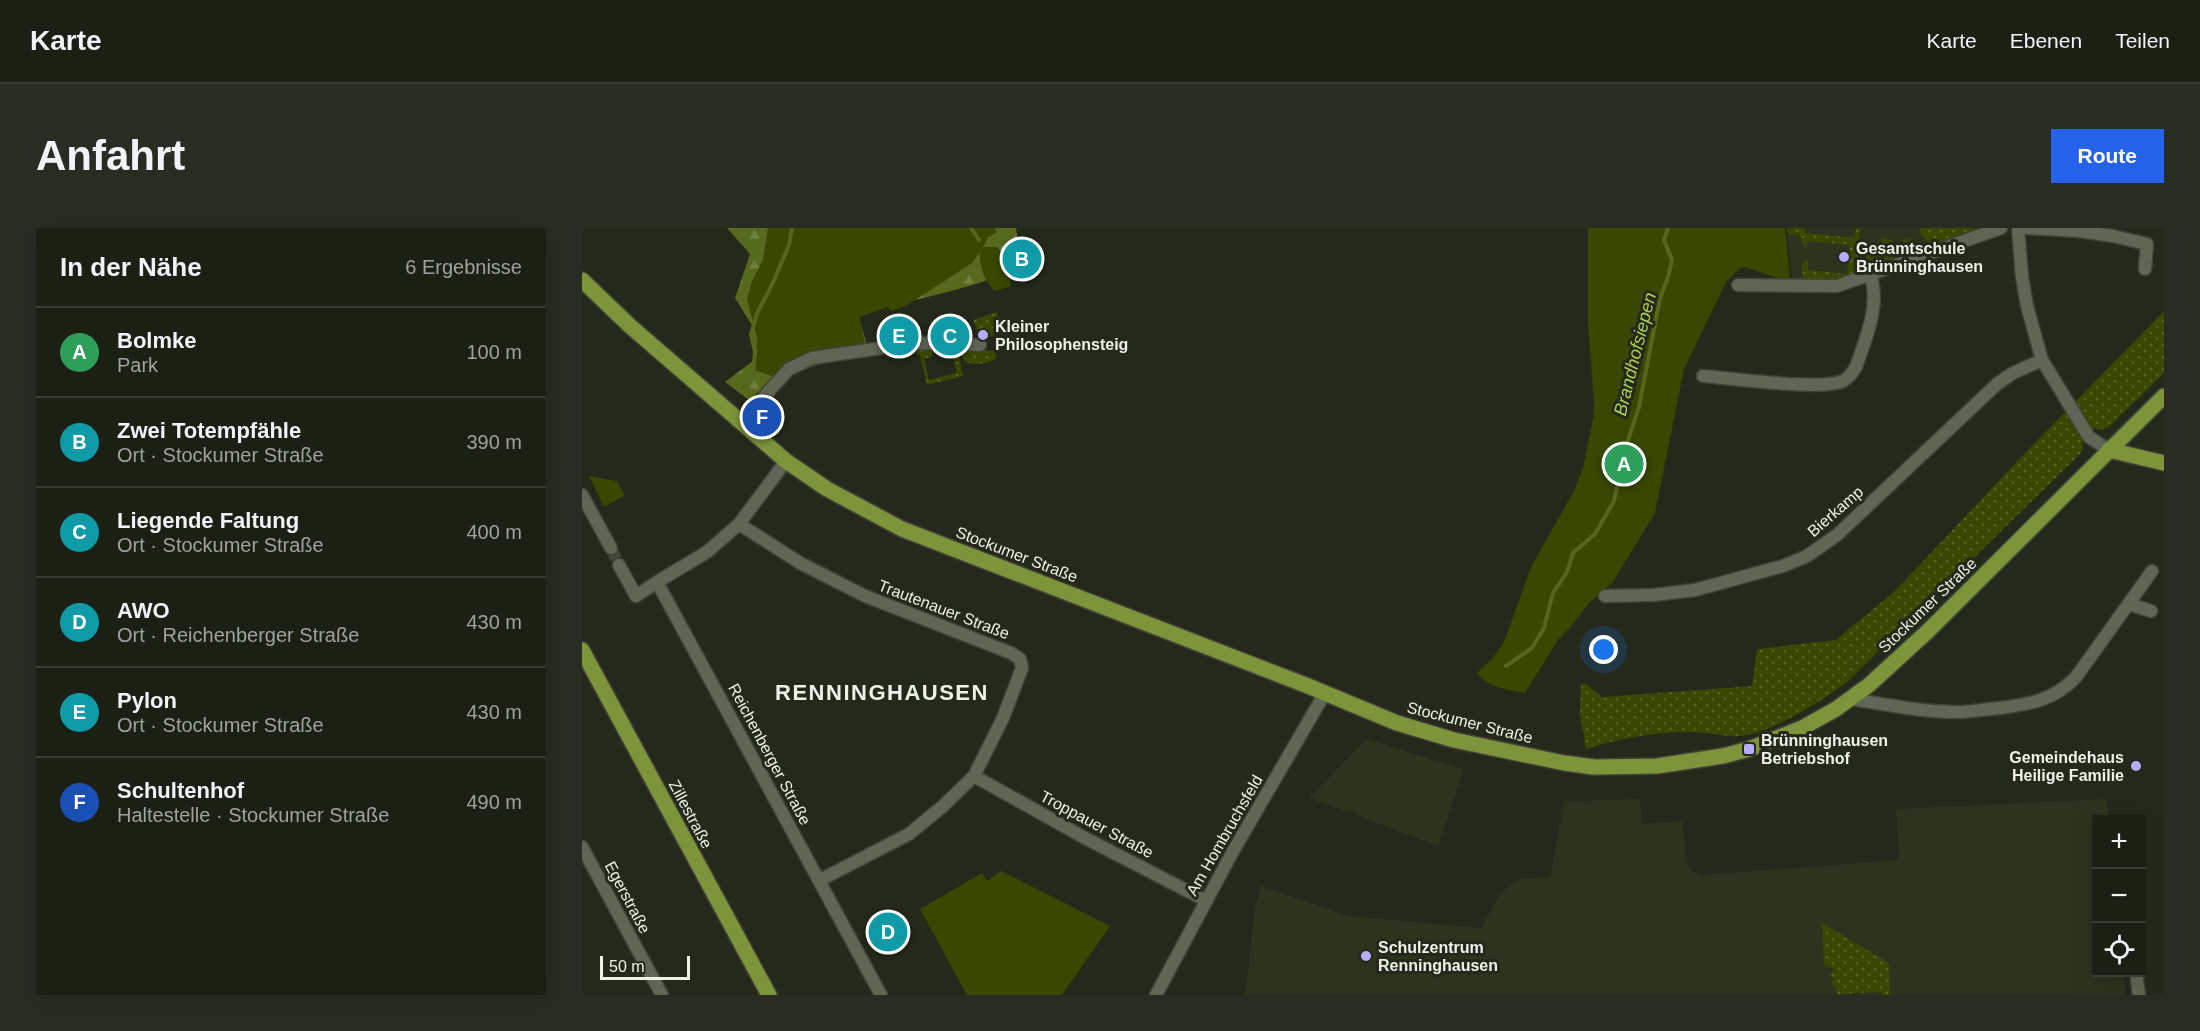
<!DOCTYPE html>
<html lang="de">
<meta charset="utf-8">
<style>
body{margin:0;font-family:Arial,sans-serif;background:#282c22;color:#f1f3f6}
.controls{position:absolute;right:18px;bottom:18px;display:grid;overflow:hidden;border-radius:0px;box-shadow:0 6px 24px #0002}
.controls button{width:54px;height:54px;display:grid;place-items:center;padding:0;border:0;border-bottom:2px solid #393d34;background:#1b1f14;color:#f1f3f6;font:30px sans-serif}
.scale{position:absolute;left:18px;bottom:15px;width:90px;box-sizing:border-box;padding-left:6px;border:3px solid #eef1e8;border-top:0;font-size:16px;line-height:21px;white-space:nowrap;color:#eef1e8;-webkit-text-stroke:4px #24291b;paint-order:stroke}
.you{position:absolute;left:1022px;top:422px;width:21px;height:21px;margin:-15px;border:4px solid #fff;border-radius:50%;background:#1a73e8;box-shadow:0 0 0 9px #1a73e833}
.badge{display:grid;place-items:center;width:39px;height:39px;border-radius:50%;background:#2563eb;color:#fff;font-size:20px;font-weight:700}
.pin{position:absolute;translate:-50% -50%;border:3px solid #fff;box-shadow:0 2px 6px #0006}
.list{margin:0;padding:0;list-style:none}
h2{display:flex;justify-content:space-between;align-items:center;height:78px;margin:0;padding:0 24px;font-size:26px}
h2 small{font-size:20px;font-weight:400;color:#a0a2a0}
.list li{display:grid;grid-template-columns:39px 1fr auto;gap:18px;align-items:center;box-sizing:border-box;height:90px;padding:0 24px;border-top:2px solid #393d34}
.list b{display:block;font-size:22px;white-space:nowrap}
.list p{margin:0;font-size:20px;white-space:nowrap;color:#a0a2a0}
.list em{font-size:20px;font-style:normal;color:#a0a2a0}
.icon{flex:none;width:33px;height:33px;fill:none;stroke:currentColor;stroke-width:2;stroke-linecap:round;stroke-linejoin:round}
.map{position:relative;flex:none;width:1582px;height:767px;overflow:hidden;border-radius:0px}
header{display:flex;align-items:center;gap:36px;box-sizing:border-box;height:84px;padding:0 30px;background:#1b1f14;border-bottom:2px solid #393d34}
header strong{font-size:28px}
nav{display:flex;gap:33px;margin-inline-start:auto;font-size:21px}
.intro{display:flex;align-items:center;justify-content:space-between;box-sizing:border-box;height:144px;padding:0 36px}
h1{margin:0;font-size:42px}
.button{padding:15px 27px;border-radius:0px;background:#2563eb;color:#fff;font-size:21px;font-weight:700}
main{display:flex;gap:36px;padding:0 36px}
aside{flex:1;background:#1b1f14;border-radius:0px;box-shadow:0 6px 24px #0002}
.map>svg:first-child{display:block}
</style>
<header>
<strong>Karte</strong>
<nav><a>Karte</a><a>Ebenen</a><a>Teilen</a></nav>
</header>
<div class="intro"><h1>Anfahrt</h1><a class="button">Route</a></div>
<main>
<aside>
<h2>In der Nähe<small>6 Ergebnisse</small></h2>
<ul class="list">
<li><span class="badge" style="background:#2e9e5b">A</span><div><b>Bolmke</b><p>Park</p></div><em>100 m</em></li>
<li><span class="badge" style="background:#0f9aa8">B</span><div><b>Zwei Totempfähle</b><p>Ort · Stockumer Straße</p></div><em>390 m</em></li>
<li><span class="badge" style="background:#0f9aa8">C</span><div><b>Liegende Faltung</b><p>Ort · Stockumer Straße</p></div><em>400 m</em></li>
<li><span class="badge" style="background:#0f9aa8">D</span><div><b>AWO</b><p>Ort · Reichenberger Straße</p></div><em>430 m</em></li>
<li><span class="badge" style="background:#0f9aa8">E</span><div><b>Pylon</b><p>Ort · Stockumer Straße</p></div><em>430 m</em></li>
<li><span class="badge" style="background:#1a4fb4">F</span><div><b>Schultenhof</b><p>Haltestelle · Stockumer Straße</p></div><em>490 m</em></li>
</ul>
</aside>
<div class="map">
<svg width="1582" height="767" viewBox="0 0 1582 767">
<defs>
<pattern id="grass-dots" width="8" height="8" patternUnits="userSpaceOnUse" patternTransform="scale(1.5)"><rect width="8" height="8" fill="#384800"/><path d="M2 2h.1M6 6h.1" fill="none" stroke="#556325" stroke-width="1.8" stroke-linecap="round"/></pattern>
<pattern id="forest-firs" width="22" height="20" patternUnits="userSpaceOnUse" patternTransform="scale(1.5)"><rect width="22" height="20" fill="#56691d"/><path d="M5 1l3.5 6h-7zM16 11l3.5 6h-7z" fill="#6f7f3e"/></pattern>
</defs>
<rect width="100%" height="100%" fill="#24291b"/>
<path fill="#2c331e" d="M1205,0h189l-138,51 -46,1z
M784,511l98,30 -26,77 -82,-31 1,-2 -8,-3 -1,2 -39,-14z
M1058,571l2,25 41,-3 3,40 6,10 9,4 198,-15 -3,-51 211,-10 2,20 -13,1v152l27,1 3,22h-881l10,-87 6,-22 88,30 132,12 14,-25 12,-16 8,-6 6,-2 29,-2 14,-76z"/>
<path fill="url(#grass-dots)" d="M1205,0h18v5l49,5 2,-10h4l-2,30 2,15 -25,8 -30,-1 -2,-2 -1,-13 4,-5 2,1v9l39,4 3,-29 -43,-4 -1,9 -7,-15 -11,-1z
M1338,0h67l-45,16 -13,-2 -8,-8z
M1300,10l10,2 -1,6 8,1 3,-8 11,1 2,13 -47,17 -2,-9v-19l15,2z
M1582,83v62l-55,54 -9,3 -5,-2 -13,11 1,10 -3,5 -232,227c-24,19 -77,52 -107,55 -16,1 -34,-4 -50,-4 -36,0 -71,6 -105,17l-6,-35 1,-30h5l16,13 150,-11 5,-37 79,-9 59,-49 134,-142z
M415,84l5,18 -12,7 -9,2 -8,-19z
M333,119l17,1 1,8 -9,3 5,21 28,-7 -5,-20h-10l-1,-4 17,1 5,26 -36,9 -7,-30h-3z
M382,121l30,2 2,2v6c-9,5 -22,7 -32,2l-2,-9z
M1240,695l67,40 1,32h-9v-3l-44,2 -1,-7 -5,-3 3,-5 -4,-3 4,-7 -10,-5z"/>
<path fill="url(#forest-firs)" d="M145,0h289l2,16 -3,5 2,20c-51,22 -106,30 -159,46l12,40c-26,5 -63,7 -84,26 -9,9 -16,19 -25,28l-36,-27 28,-21v-34l-18,-29 15,-44z"/>
<path fill="#384800" d="M186,0h226l3,4 -9,6 -5,9h14l20,22v8l-7,3 1,6 -17,5c-10,-11 -15,-26 -14,-39l-8,11 -66,43 -15,5 -3,-4 -29,10 6,27 -53,8 -37,25 -21,-7 2,-9 1,-23 -10,-39 5,-18 11,-21z
M1006,0h197l5,51h-10l-35,-12 -5,1 -14,14 -42,87 -29,144 -42,69 -24,21 -20,26 -11,11 -33,53c-18,-4 -36,-4 -48,-20l15,-14 12,-17 27,-75 43,-76 9,-23 10,-49 1,-16 -6,-80z
M7,248l28,5 8,14 -21,12z
M419,643l109,55 -48,69h-95l-47,-86 62,-36 5,8z"/>
<g fill="none" stroke-linecap="round" stroke-linejoin="round">
<path stroke="#54671b" stroke-width="4" d="M389,0l8,12
M162,160l9,-15 2,-21 -4,-18 7,-23 13,-24 18,-42 3,-17
M924,438l26,-18 12,-20 9,-35 14,-21 6,-19 22,-19 19,-33 12,-55 13,-39 21,-109 8,-21 4,-17 -8,-20 4,-12"/>
<path stroke="#42473a" stroke-width="12" stroke-dasharray="12 6" stroke-linecap="butt" d="M29,320l8,17"/>
<g stroke="#3f4337" stroke-width="15">
<path id="minor" d="M1436,0l4,49 5,29 15,54 47,77 20,13
M1445,0l52,3 34,5 34,8 -2,25
M1156,57l99,1 164,-58
M1121,148c29,2 117,15 140,5 6,-3 10,-9 13,-14 10,-30 25,-62 14,-93
M159,194l48,-53 23,-11 104,-15 64,2
M0,267l29,53
M157,296l61,39 65,33 146,57 9,6 2,9 -19,50 -29,58 -31,30 -34,28 -89,46
M37,337l17,31 21,-14 224,413
M75,354l50,-30 32,-28 47,-63
M1023,368l48,-1 42,-5 88,-24 24,-10 30,-21 160,-151 16,-11 29,-13
M1547,376l22,7
M1270,471c36,6 74,14 111,13 13,-1 25,-3 37,-4 31,-4 54,-8 76,-31l76,-106
M392,548l111,62 120,62
M0,619l80,148
M1554,744l3,23
M574,767l76,-142 93,-160"/>
</g>
<g stroke="#3f4337" stroke-width="18">
<path id="major" d="M0,52l48,46 156,135 41,28 75,40 406,157 89,37 57,17 110,23 30,4 63,-1 66,-10 26,-7 53,-21 34,-19 33,-24 58,-53 237,-236
M1527,222l55,13
M0,422l187,345"/>
</g>
<use href="#minor" stroke="#606655" stroke-width="12"/>
<use href="#major" stroke="#7d943b" stroke-width="15"/>
</g>
<g fill="#b6acf8" stroke="#24291b" stroke-width="2">
<circle cx="1262" cy="29" r="6"/>
<circle cx="401" cy="107" r="6"/>
<rect x="1161" y="515" width="12" height="12" rx="3"/>
<circle cx="1554" cy="538" r="6"/>
<circle cx="784" cy="728" r="6"/>
</g>
<g text-anchor="middle" stroke-width="6" stroke-linejoin="round" paint-order="stroke">
<g font-size="16" font-weight="bold" fill="#eef1e8" stroke="#24291b" text-anchor="start">
<text x="1274" y="26">Gesamtschule<tspan x="1274" dy="18">Brünninghausen</tspan></text>
<text x="413" y="104">Kleiner<tspan x="413" dy="18">Philosophensteig</tspan></text>
<text x="1179" y="518">Brünninghausen<tspan x="1179" dy="18">Betriebshof</tspan></text>
<text x="1542" y="535" text-anchor="end">Gemeindehaus<tspan x="1542" dy="18">Heilige Familie</tspan></text>
<text x="796" y="725">Schulzentrum<tspan x="796" dy="18">Renninghausen</tspan></text>
</g>
<g font-size="16" fill="#eef1e8" stroke="#24291b">
<text transform="translate(1253 283) rotate(-41)" y="6">Bierkamp</text>
<text transform="translate(435 326) rotate(21)" y="6">Stockumer Straße</text>
<text transform="translate(1345 377) rotate(-44)" y="6">Stockumer Straße</text>
<text transform="translate(362 381) rotate(21)" y="6">Trautenauer Straße</text>
<text transform="translate(888 494) rotate(14)" y="6">Stockumer Straße</text>
<text transform="translate(188 526) rotate(62)" y="6">Reichenberger Straße</text>
<text transform="translate(109 586) rotate(62)" y="6">Zillestraße</text>
<text transform="translate(515 596) rotate(28)" y="6">Troppauer Straße</text>
<text transform="translate(642 607) rotate(-60)" y="6">Am Hombruchsfeld</text>
<text transform="translate(46 669) rotate(62)" y="6">Egerstraße</text>
</g>
<g font-size="18" font-style="italic" fill="#afd151" stroke="#24291b">
<text transform="translate(1053 126) rotate(-76)" y="6">Brandhofsiepen</text>
</g>
<g font-size="22" font-weight="bold" letter-spacing="1.5" fill="#eef1e8" stroke="#24291b">
<text x="300" y="472">RENNINGHAUSEN</text>
</g>
</g>
</svg>
<div class="controls">
<button>+</button>
<button>−</button>
<button><svg class="icon" aria-label="locate" viewBox="0 0 24 24"><circle cx="12" cy="12" r="6"/><path d="M12 2v4M12 18v4M2 12h4M18 12h4"/></svg></button>
</div>
<div class="scale">50 m</div>
<div class="you"></div>
<div class="pin badge" style="left:1042px;top:236px;background:#2e9e5b">A</div>
<div class="pin badge" style="left:440px;top:31px;background:#0f9aa8">B</div>
<div class="pin badge" style="left:368px;top:108px;background:#0f9aa8">C</div>
<div class="pin badge" style="left:306px;top:704px;background:#0f9aa8">D</div>
<div class="pin badge" style="left:317px;top:108px;background:#0f9aa8">E</div>
<div class="pin badge" style="left:180px;top:189px;background:#1a4fb4">F</div>
</div>
</main>
